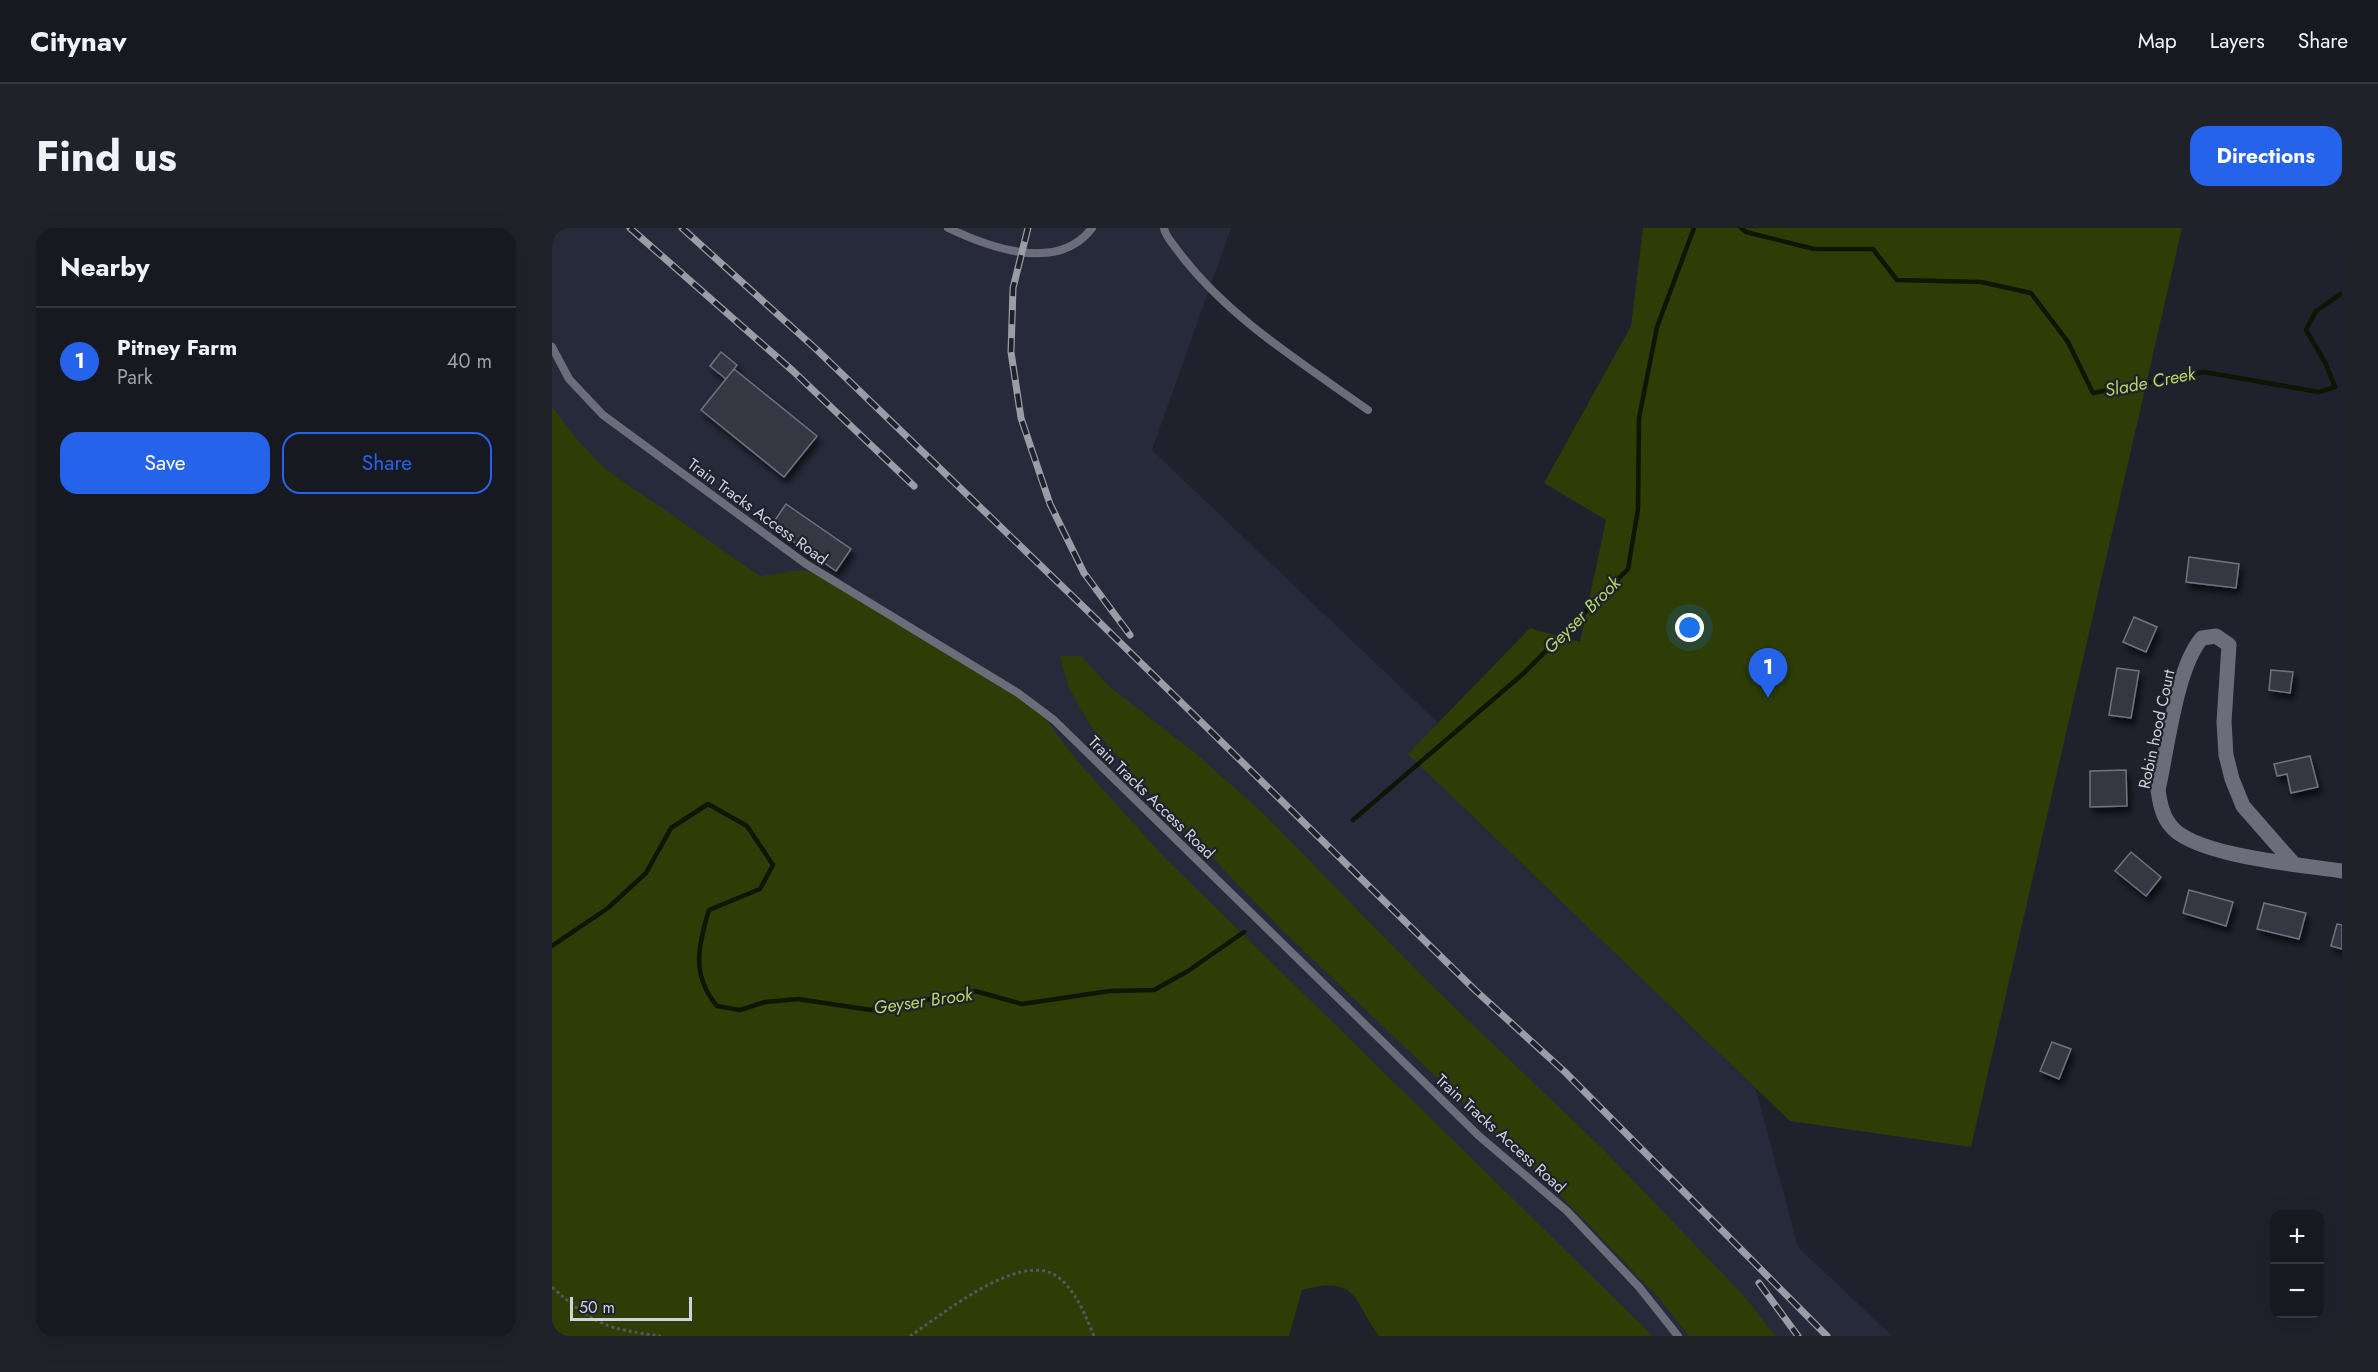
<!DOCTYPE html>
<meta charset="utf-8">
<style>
body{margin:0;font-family:Jost,sans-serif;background:#20222a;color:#f1f3f6}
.controls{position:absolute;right:18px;bottom:18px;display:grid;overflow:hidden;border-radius:12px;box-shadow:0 6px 24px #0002}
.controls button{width:54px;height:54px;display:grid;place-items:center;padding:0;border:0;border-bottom:2px solid #36383f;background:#171921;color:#f1f3f6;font:30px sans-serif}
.scale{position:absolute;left:18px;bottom:15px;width:122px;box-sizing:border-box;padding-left:6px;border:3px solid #d1d3db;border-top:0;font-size:16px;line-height:21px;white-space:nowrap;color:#d1d3db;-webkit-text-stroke:4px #1f212c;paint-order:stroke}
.you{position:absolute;left:1138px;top:400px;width:21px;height:21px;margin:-15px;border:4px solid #fff;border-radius:50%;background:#1a73e8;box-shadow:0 0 0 9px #1a73e833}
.badge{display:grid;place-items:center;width:39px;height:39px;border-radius:50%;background:#2563eb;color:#fff;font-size:20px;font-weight:700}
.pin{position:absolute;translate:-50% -50px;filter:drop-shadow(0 2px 3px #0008)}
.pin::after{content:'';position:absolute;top:32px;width:21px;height:18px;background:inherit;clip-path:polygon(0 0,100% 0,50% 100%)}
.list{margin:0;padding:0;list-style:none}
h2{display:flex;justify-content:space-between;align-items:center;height:78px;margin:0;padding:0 24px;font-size:26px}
h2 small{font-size:20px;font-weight:400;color:#9ea0a5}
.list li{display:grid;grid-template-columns:39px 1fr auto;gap:18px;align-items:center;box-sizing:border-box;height:108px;padding:0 24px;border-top:2px solid #36383f}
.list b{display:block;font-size:22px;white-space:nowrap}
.list p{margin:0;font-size:20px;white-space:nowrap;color:#9ea0a5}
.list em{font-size:20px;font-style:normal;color:#9ea0a5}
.actions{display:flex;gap:12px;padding:18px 24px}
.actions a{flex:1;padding:14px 0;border:2px solid #2563eb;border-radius:18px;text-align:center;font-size:21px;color:#2563eb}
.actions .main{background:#2563eb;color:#fff}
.map{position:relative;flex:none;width:1790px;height:1108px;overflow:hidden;border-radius:18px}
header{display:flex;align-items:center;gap:36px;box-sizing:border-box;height:84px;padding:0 30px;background:#171921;border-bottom:2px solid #36383f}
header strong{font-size:28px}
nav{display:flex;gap:33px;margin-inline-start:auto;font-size:21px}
.intro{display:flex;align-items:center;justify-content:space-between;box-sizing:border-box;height:144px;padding:0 36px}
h1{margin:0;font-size:42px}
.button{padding:15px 27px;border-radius:18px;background:#2563eb;color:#fff;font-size:21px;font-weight:700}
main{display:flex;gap:36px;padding:0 36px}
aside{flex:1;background:#171921;border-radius:18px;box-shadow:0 6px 24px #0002}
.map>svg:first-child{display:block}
</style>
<header>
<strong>Citynav</strong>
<nav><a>Map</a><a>Layers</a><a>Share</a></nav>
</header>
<div class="intro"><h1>Find us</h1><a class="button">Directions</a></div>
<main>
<aside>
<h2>Nearby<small></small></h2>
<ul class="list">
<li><span class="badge">1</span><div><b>Pitney Farm</b><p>Park</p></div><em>40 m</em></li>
</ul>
<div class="actions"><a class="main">Save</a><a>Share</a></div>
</aside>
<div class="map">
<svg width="1790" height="1108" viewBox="0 0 1790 1108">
<defs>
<filter id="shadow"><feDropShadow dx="3.5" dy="6" stdDeviation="3" flood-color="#0009"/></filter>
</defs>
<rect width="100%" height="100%" fill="#1f212c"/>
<path fill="#272a3a" d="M0,0h679l-79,222 581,554 65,243 94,89h-288l-1052,-842z"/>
<path fill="#2e3c05" d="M1091,0h539l-211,919 -181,-26 -382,-367 122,-126 50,14 26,-122 -62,-37 87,-157z
M0,178l22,30 30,32 156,108 42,-6 22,6 175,100 35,28 45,59 85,94 489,479h-274c-27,-37 -21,-61 -77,-46l-13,46h-737z
M508,428h21l30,32 83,64 69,61 164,168 178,170 141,147 29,38h-86l-31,-39 -100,-104 -275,-262 -116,-120 -76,-84 -22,-39z"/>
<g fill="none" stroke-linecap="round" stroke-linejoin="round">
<path stroke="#0e1500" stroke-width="4.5" d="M1189,0l5,4 68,17h59l24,31 84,2 50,11 37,49 25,51 111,-21 115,20 16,-5 -9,-23 -20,-34 10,-19 26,-18
M801,592l171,-147 104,-104 10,-60 1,-91 18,-91 37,-99
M0,718l56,-38 38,-35 25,-45 37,-24 39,22 26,39 -13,24 -51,21c-11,36 -18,65 8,96l23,4 25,-8 33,-3 73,11 104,-19 47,13 88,-13 44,-1 34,-19 56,-39"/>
</g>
<path fill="#353743" stroke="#6f727f" stroke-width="1.5" filter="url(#shadow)" d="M169,124l16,13 -11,14 -16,-13z
M182,141l83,67 -33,41 -83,-67z
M234,276l65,45 -15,22 -65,-45z
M1637,329l50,7 -3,24 -50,-6z
M1582,389l23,10 -11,25 -23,-10z
M1565,440l22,3 -8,47 -22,-3z
M1719,442l22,2 -3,21 -21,-3z
M1758,528l8,31 -27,6 -4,-19 -10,2 -3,-12z
M1574,542l1,36 -37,1v-36z
M1579,624l30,25 -15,19 -31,-25z
M1637,662l44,12 -7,24 -43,-13z
M1712,675l42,10 -7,26 -42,-10z
M1785,696l5,1v24l-11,-3z
M1500,814l19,7 -12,30 -19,-8z"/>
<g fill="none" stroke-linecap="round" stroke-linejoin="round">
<path stroke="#555761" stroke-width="3" stroke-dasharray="3 3" stroke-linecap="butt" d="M0,1059c41,37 54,42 109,49
M358,1108c32,-21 111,-87 148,-59 19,15 27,38 36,59"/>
<path stroke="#6b6d7b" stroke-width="8" d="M396,0c42,20 110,45 144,0
M612,0c1,8 9,16 14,23 49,66 124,112 190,159
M0,119l17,32 34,36 203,149 212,129 36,27 425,416 88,75 72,76 39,49"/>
<path stroke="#6b6d7b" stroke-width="15" d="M1741,635l-50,-57 -11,-27 -6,-24 -2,-33 5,-77 -13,-9 -14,2c-26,29 -35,114 -44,152 2,13 4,25 12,35 22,31 133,40 172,46"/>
<g stroke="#9b9da6" stroke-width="7">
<path id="rail" d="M78,0l163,143 121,115
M130,0l134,121 279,269 380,372 90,82 262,264
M476,0l-15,60 -2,64 10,66 29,86 34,69 46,62
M1207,1055l39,53"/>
</g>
<use href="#rail" stroke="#1f212c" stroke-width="4.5" stroke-dasharray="14" stroke-linecap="butt"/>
</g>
<g text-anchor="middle" stroke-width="4.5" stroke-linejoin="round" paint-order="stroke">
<g font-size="16" fill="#d1d3db" stroke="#1f212c">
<text transform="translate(206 283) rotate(36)" y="6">Train Tracks Access Road</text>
<text transform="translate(1604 501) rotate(-78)" y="6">Robin hood Court</text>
<text transform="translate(600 569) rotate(44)" y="6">Train Tracks Access Road</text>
<text transform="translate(949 905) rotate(42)" y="6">Train Tracks Access Road</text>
</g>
<g font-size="18" font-style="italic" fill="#b4d861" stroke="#1f212c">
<text transform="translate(1598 154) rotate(-11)" y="6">Slade Creek</text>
<text transform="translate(1030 387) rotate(-45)" y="6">Geyser Brook</text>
<text transform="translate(371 773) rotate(-8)" y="6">Geyser Brook</text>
</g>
</g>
</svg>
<div class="controls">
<button>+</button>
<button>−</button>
</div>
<div class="scale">50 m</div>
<div class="you"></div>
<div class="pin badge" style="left:1216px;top:470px">1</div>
</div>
</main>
